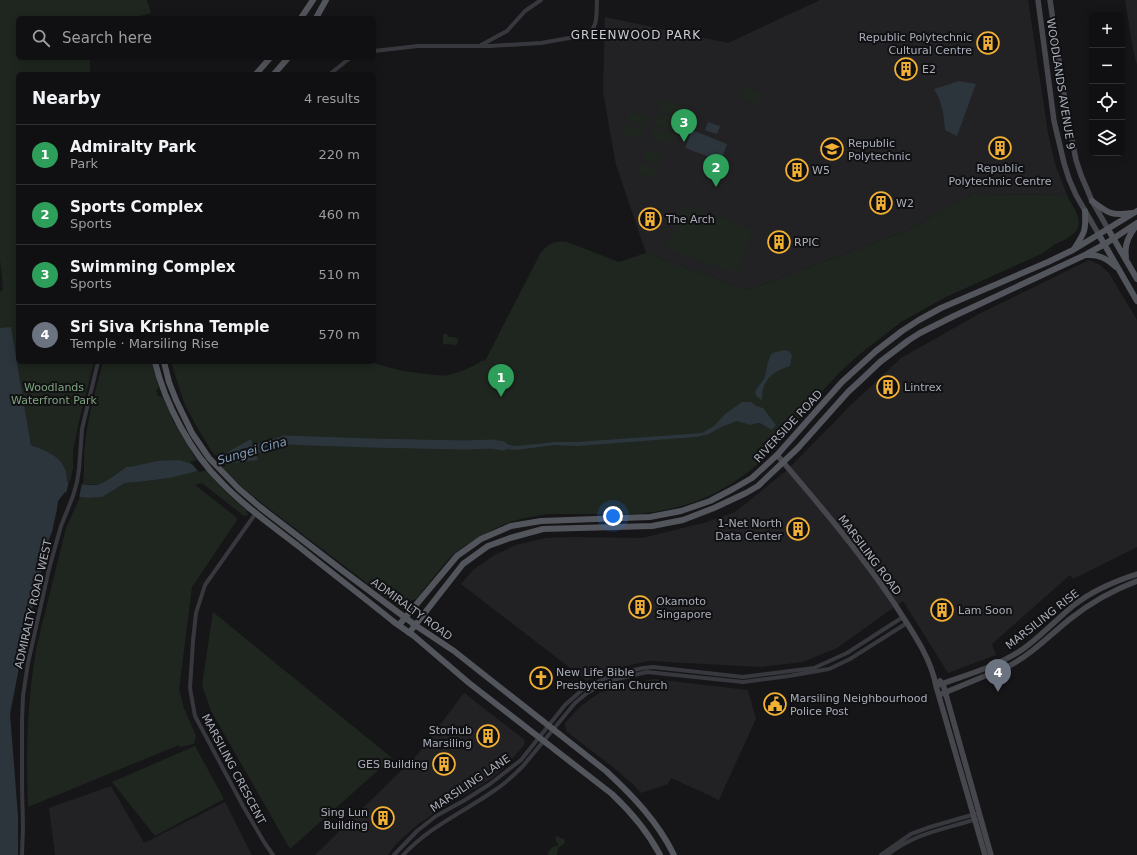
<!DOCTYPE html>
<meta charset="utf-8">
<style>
body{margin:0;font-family:"DejaVu Sans",sans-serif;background:#1e1e20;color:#f1f3f6}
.controls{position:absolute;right:12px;top:12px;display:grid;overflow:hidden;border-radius:6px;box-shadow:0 2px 10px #0003}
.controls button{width:36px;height:36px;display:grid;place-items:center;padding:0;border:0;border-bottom:1px solid #303032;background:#101012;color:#f1f3f6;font:20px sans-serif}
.you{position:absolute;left:613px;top:516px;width:14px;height:14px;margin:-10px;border:3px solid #fff;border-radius:50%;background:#1a73e8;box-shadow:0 0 0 6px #1a73e833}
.badge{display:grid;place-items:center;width:26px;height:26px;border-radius:50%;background:#0b8043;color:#fff;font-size:13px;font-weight:700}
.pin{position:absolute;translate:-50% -33px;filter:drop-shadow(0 1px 2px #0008)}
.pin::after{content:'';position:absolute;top:21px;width:14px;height:12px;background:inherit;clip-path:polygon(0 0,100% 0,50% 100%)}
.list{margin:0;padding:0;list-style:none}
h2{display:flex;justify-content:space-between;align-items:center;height:52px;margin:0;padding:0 16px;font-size:17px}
h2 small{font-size:13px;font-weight:400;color:#9c9d9f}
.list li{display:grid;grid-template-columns:26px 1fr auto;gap:12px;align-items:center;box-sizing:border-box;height:60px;padding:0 16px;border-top:1px solid #303032}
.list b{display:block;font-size:15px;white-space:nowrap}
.list p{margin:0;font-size:13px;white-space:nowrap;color:#9c9d9f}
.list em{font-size:13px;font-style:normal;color:#9c9d9f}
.icon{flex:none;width:22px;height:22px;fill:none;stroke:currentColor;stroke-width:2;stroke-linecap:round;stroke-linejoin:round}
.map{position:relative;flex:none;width:1137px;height:855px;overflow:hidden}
.search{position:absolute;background:#101012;box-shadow:0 2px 10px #0003;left:16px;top:16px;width:360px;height:44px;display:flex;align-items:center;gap:10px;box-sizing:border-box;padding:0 14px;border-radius:6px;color:#9c9d9f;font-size:15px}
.panel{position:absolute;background:#101012;box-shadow:0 2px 10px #0003;left:16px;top:72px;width:360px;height:292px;border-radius:6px}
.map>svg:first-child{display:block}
</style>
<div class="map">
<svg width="1137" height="855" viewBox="0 0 1137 855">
<rect width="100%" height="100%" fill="#161618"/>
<path fill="#222225" d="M820,0h208l20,133 7,31 12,31 -94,-1 -65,36 -160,60 -102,-37 -30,-88 -13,-73 2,-75 123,26z
M1125,0h12v65l-4,-15z
M1089,260l11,5 9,8 28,47v227l-64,32 -3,-4 -78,69 4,11 -48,18 -45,-72 -66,47 -34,14 -43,5 -111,-6 -41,9 -21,11 -126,-97 12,-14 20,-14 23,-11 29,-7 25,-1 72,1 65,-16 28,-10 51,-41 64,-65 51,-48 78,-44z
M654,679l94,11 8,29 -38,83 -1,-3 -46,-21 -3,6 -27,9 -7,-8 -20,-17 -48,-37 -1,-8 11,-12 5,-5 18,-13 21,-7z
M464,693l61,47 -1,5 -17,20 -16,14 -51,30 -23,16 -21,19 -8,11h-73l103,-101z
M111,786l33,57 81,-41 27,53h-197l-6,-47z"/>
<path fill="#1e261f" d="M0,0h147l4,13 -18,5h-115v40h72v16h-72v288h76l-15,59 -6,30v17l-3,14h-3c0,-4 0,-10 -2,-13 -5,-14 -22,-18 -34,-24l-20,-117h-11v-37l3,-1 -3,-31z
M746,87l14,6 -1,8 -5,2 -11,-4 -3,-6z
M663,100l20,7 -4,11 -20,-7z
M630,112l17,6 -3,8 -17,-6z
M659,113l19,7 -4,11 -19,-7z
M626,124l17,6 -3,9 -17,-7z
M654,127l20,7 -4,11 -20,-7z
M645,151l17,6 -3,8 -17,-7z
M640,163l17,6 -3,9 -17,-7z
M973,194l94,1c3,7 9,15 11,22 5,17 -13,22 -24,28 -5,3 -9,7 -13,9l-95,43 -45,25 -41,32 -19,17 -16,17 -27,31 -36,33 1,1 -7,7 3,3c-39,33 -70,45 -121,51h-91l-22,4 -12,3 -19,8 -26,15 -12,8 -10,10 -30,37 -19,6 -4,-2 -130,-99 -20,-16 -21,-21 3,-2 -13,-13 -15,-25 -12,-22 -5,-15 -9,-28h201c18,7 36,10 55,12 7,1 15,2 22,1 12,-3 24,-8 34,-15l2,1 56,-109c7,-8 15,-12 26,-10l52,20 27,-9 102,37 160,-60z
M683,204l70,25 -16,45 -70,-25z
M443,334h4l1,3h6l4,2 -1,6 -11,-1v1l-3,-1z
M103,362h49l7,26 -3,2 2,6h2l3,2 10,23 23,38 23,26 12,12 15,13 2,5 -4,1 -42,-33 -7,2 41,32 1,3 -45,67 -13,103 5,18 12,28 -2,8 -14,3 -1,-2 -151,62c-2,-54 -1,-109 9,-162l29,-117 14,-31 8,1 13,-1 24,-14 13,-1 32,-4 28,-7 -63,-5 -9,1 -22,15 -7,3 -14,-1c2,-13 0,-27 2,-40 3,-28 11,-55 18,-82z
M213,612l179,146 -102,91 -79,-138 -9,-26z
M195,746l29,53 -69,37 -43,-54z
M556,836l8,3 1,2 -1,3 -6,4 -1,7h-9c2,-9 5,-7 11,-10 -3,-3 -4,-4 -3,-9z"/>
<path fill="#2c353c" d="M959,81l17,3 -19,52 -12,-6c-1,-15 -3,-29 -11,-41z
M708,122l12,4 -3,8 -12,-4z
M692,130l35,14 -6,17 -36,-13z
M11,327l20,118c12,5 29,10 34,24 2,3 2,9 2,13l22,3h8l7,-3 11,-7 11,-8 9,-1 22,-5 22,-1 13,4 29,-7 12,-8 18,-10 7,21 -32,4 -56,14 -32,4 -13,1 -23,14 -14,1 -8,-1 -15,-5 -7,9 -1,8 -5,23 -3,7 -25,103 -14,72 8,102v39h-18v-527z
M785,350l4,1 3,4 -2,11c-17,5 -29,15 -28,34l-5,-3 -2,-4c1,-6 6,-9 9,-14 3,-9 3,-18 8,-26z
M742,402h9l5,4 7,2 13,17 -4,5 -12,-7h-3l-6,2 -14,-4 -16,6 -12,7 -13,3 -119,9 -22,-1 -39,5 -24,-3v-5l24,4 39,-4h22l125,-9 12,-7 11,-12z"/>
<path fill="#161618" d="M217,456l9,10 -27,6 -9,-10z
M69,481l13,2 -3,15 -13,-4z"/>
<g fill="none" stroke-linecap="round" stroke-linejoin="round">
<path stroke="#2c353c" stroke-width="9" d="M244,453l41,-13 85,3 95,2 27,-1 11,2"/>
<path stroke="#37383d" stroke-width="4" d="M481,45l26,-14 18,-20 16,-11
M374,51l44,-5h72l51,-3 45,-8c13,-8 10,-21 11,-35
M330,74l20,-16
M256,513l-51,72 -9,28 -3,28 -3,47 5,28 48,90 21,36 9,13
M22,855l1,-29 -1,-40v-66l1,-24 5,-33 21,-94 12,-43 12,-30 4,-14 2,-13 3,-40 16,-67
M394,855l23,-24 19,-15 29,-16 25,-16 31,-24 44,-55 17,-15 15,-8 19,-8 27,-6 10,-1 90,10 71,-9 33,-15 56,-36
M403,855c27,-29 61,-43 92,-65 11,-7 19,-15 28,-24l52,-63 12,-10 12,-7 18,-7 30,-7 96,10 46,-6 40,-7 21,-10 57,-36
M881,855l30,-21 19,-7 45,-13
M887,855c30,-23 56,-25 89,-36"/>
<path stroke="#45474d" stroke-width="5.5" d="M1038,0l16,121 10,42 5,16 7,16 23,40
M1050,0l17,115 9,45 5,15 11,26 16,28
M777,455c41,48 82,96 117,148 16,25 37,54 42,83l49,169
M940,681l3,3 48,171
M936,686c29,-11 61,-19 87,-37 17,-12 34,-30 51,-44 18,-14 41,-24 63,-31
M939,695l70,-29c23,-12 41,-31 61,-47 20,-16 43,-29 67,-38"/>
<path stroke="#53555c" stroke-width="6" d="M301,18l12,-18
M316,18l10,-18
M256,74l14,-16
M274,74l14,-16
M1092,201c16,12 19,15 40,12
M1108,229l29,50
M1099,235l38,66
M1074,249c11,-17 12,-18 11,-38
M1087,255c12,-1 20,4 29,12
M1126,257c-2,-13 3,-21 10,-31
M155,362c10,42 36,91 67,121 22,23 49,42 75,62 32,26 65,51 97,77l20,14 55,47 143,111c19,18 36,38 48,61
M164,362l5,20 7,18 16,33 17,25 30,31 21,18 83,64 72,54 39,26 152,120c27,25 52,51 68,84
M399,625l58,-69 24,-17 30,-13 30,-5 109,-4 31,-6 29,-10 23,-12 19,-11 25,-23 65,-73 34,-31 26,-20 17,-11 22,-12 107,-46 25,-12 64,-39
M409,633l54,-69 25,-18 22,-8 33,-9 109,-3 31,-6 31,-12 32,-15 12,-7 40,-38 50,-56 12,-11 20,-19 29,-22 11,-7 34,-17 131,-61 20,-11 32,-21"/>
</g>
<defs>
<g id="building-ring" transform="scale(1.15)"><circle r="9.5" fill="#111113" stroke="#f2b134" stroke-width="1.5"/><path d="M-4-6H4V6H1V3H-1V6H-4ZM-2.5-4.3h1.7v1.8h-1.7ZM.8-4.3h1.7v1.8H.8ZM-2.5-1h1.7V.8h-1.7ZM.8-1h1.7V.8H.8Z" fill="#f2b134"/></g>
<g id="university-ring" transform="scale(1.15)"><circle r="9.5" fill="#111113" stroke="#f2b134" stroke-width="1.5"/><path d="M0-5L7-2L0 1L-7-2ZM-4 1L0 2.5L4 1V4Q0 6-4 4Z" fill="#f2b134"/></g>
<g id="church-ring" transform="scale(1.15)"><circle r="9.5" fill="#111113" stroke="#f2b134" stroke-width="1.5"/><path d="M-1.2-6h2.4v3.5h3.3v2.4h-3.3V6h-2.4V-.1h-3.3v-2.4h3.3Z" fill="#f2b134"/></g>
<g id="civic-ring" transform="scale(1.15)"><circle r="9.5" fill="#111113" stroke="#f2b134" stroke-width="1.5"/><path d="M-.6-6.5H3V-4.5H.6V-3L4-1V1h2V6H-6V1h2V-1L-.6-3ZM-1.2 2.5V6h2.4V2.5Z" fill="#f2b134"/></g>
</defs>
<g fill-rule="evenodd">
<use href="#building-ring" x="988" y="43"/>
<use href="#building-ring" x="906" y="69"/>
<use href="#building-ring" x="1000" y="148"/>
<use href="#university-ring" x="832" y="149"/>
<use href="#building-ring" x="797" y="170"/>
<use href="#building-ring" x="881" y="203"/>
<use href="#building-ring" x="650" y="219"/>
<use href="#building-ring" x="779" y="242"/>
<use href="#building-ring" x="888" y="387"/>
<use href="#building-ring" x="798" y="529"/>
<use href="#building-ring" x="640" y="607"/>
<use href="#building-ring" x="942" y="610"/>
<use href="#church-ring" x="541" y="678"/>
<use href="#civic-ring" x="775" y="704"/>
<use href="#building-ring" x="488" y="736"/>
<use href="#building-ring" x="444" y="764"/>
<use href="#building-ring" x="383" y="818"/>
</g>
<g text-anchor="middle" stroke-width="4" stroke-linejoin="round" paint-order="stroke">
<g font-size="11" fill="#a8adb8" stroke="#111113" text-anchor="start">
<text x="972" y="41" text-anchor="end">Republic Polytechnic<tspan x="972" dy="13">Cultural Centre</tspan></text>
<text x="922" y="73">E2</text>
<text x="848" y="147">Republic<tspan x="848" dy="13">Polytechnic</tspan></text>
<text x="1000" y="172" text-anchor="middle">Republic<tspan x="1000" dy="13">Polytechnic Centre</tspan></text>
<text x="812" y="174">W5</text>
<text x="896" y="207">W2</text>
<text x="666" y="223">The Arch</text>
<text x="794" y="246">RPIC</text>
<text x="904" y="391">Lintrex</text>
<text x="782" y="527" text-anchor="end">1-Net North<tspan x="782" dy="13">Data Center</tspan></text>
<text x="656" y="605">Okamoto<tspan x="656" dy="13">Singapore</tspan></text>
<text x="958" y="614">Lam Soon</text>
<text x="556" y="676">New Life Bible<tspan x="556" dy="13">Presbyterian Church</tspan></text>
<text x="790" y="702">Marsiling Neighbourhood<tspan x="790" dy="13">Police Post</tspan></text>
<text x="472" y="734" text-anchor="end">Storhub<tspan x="472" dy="13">Marsiling</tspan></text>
<text x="428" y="768" text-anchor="end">GES Building</text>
<text x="368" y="816" text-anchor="end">Sing Lun<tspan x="368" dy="13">Building</tspan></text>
</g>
<g font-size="11" fill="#a8adb8" stroke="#111113">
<text transform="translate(1061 84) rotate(81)" y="4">WOODLANDS AVENUE 9</text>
<text transform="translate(788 426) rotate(-47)" y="4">RIVERSIDE ROAD</text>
<text transform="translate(870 555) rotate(53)" y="4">MARSILING ROAD</text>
<text transform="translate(33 604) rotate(-77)" y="4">ADMIRALTY ROAD WEST</text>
<text transform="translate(412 609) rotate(36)" y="4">ADMIRALTY ROAD</text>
<text transform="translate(1042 619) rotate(-38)" y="4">MARSILING RISE</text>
<text transform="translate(234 769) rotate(62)" y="4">MARSILING CRESCENT</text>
<text transform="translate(470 783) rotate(-34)" y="4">MARSILING LANE</text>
</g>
<g font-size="11" fill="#7fa381" stroke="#111113">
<text x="54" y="391">Woodlands<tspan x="54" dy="13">Waterfront Park</tspan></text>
</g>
<g font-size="12" letter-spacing="1" fill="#c9ccd4" stroke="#111113">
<text x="636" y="39">GREENWOOD PARK</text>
</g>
<g font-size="12" font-style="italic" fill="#7f9bb3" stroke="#111113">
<text transform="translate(252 451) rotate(-16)" y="4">Sungei Cina</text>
</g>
</g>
</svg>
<div class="controls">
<button>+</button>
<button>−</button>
<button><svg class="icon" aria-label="locate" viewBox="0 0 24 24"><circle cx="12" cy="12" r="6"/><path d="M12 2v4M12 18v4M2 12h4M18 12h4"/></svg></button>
<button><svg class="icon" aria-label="layers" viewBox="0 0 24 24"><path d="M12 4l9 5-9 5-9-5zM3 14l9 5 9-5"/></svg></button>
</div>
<div class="you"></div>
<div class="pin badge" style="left:501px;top:397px;background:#2e9e5b">1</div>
<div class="pin badge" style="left:716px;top:187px;background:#2e9e5b">2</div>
<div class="pin badge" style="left:684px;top:142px;background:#2e9e5b">3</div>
<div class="pin badge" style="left:998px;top:692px;background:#6b7280">4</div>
<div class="search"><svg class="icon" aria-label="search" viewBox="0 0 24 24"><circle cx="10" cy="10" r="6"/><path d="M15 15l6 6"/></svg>Search here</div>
<section class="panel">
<h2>Nearby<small>4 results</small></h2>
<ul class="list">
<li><span class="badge" style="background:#2e9e5b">1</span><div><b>Admiralty Park</b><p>Park</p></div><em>220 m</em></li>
<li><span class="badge" style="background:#2e9e5b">2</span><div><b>Sports Complex</b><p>Sports</p></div><em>460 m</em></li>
<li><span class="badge" style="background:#2e9e5b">3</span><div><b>Swimming Complex</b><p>Sports</p></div><em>510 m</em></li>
<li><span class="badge" style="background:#6b7280">4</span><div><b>Sri Siva Krishna Temple</b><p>Temple · Marsiling Rise</p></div><em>570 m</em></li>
</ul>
</section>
</div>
